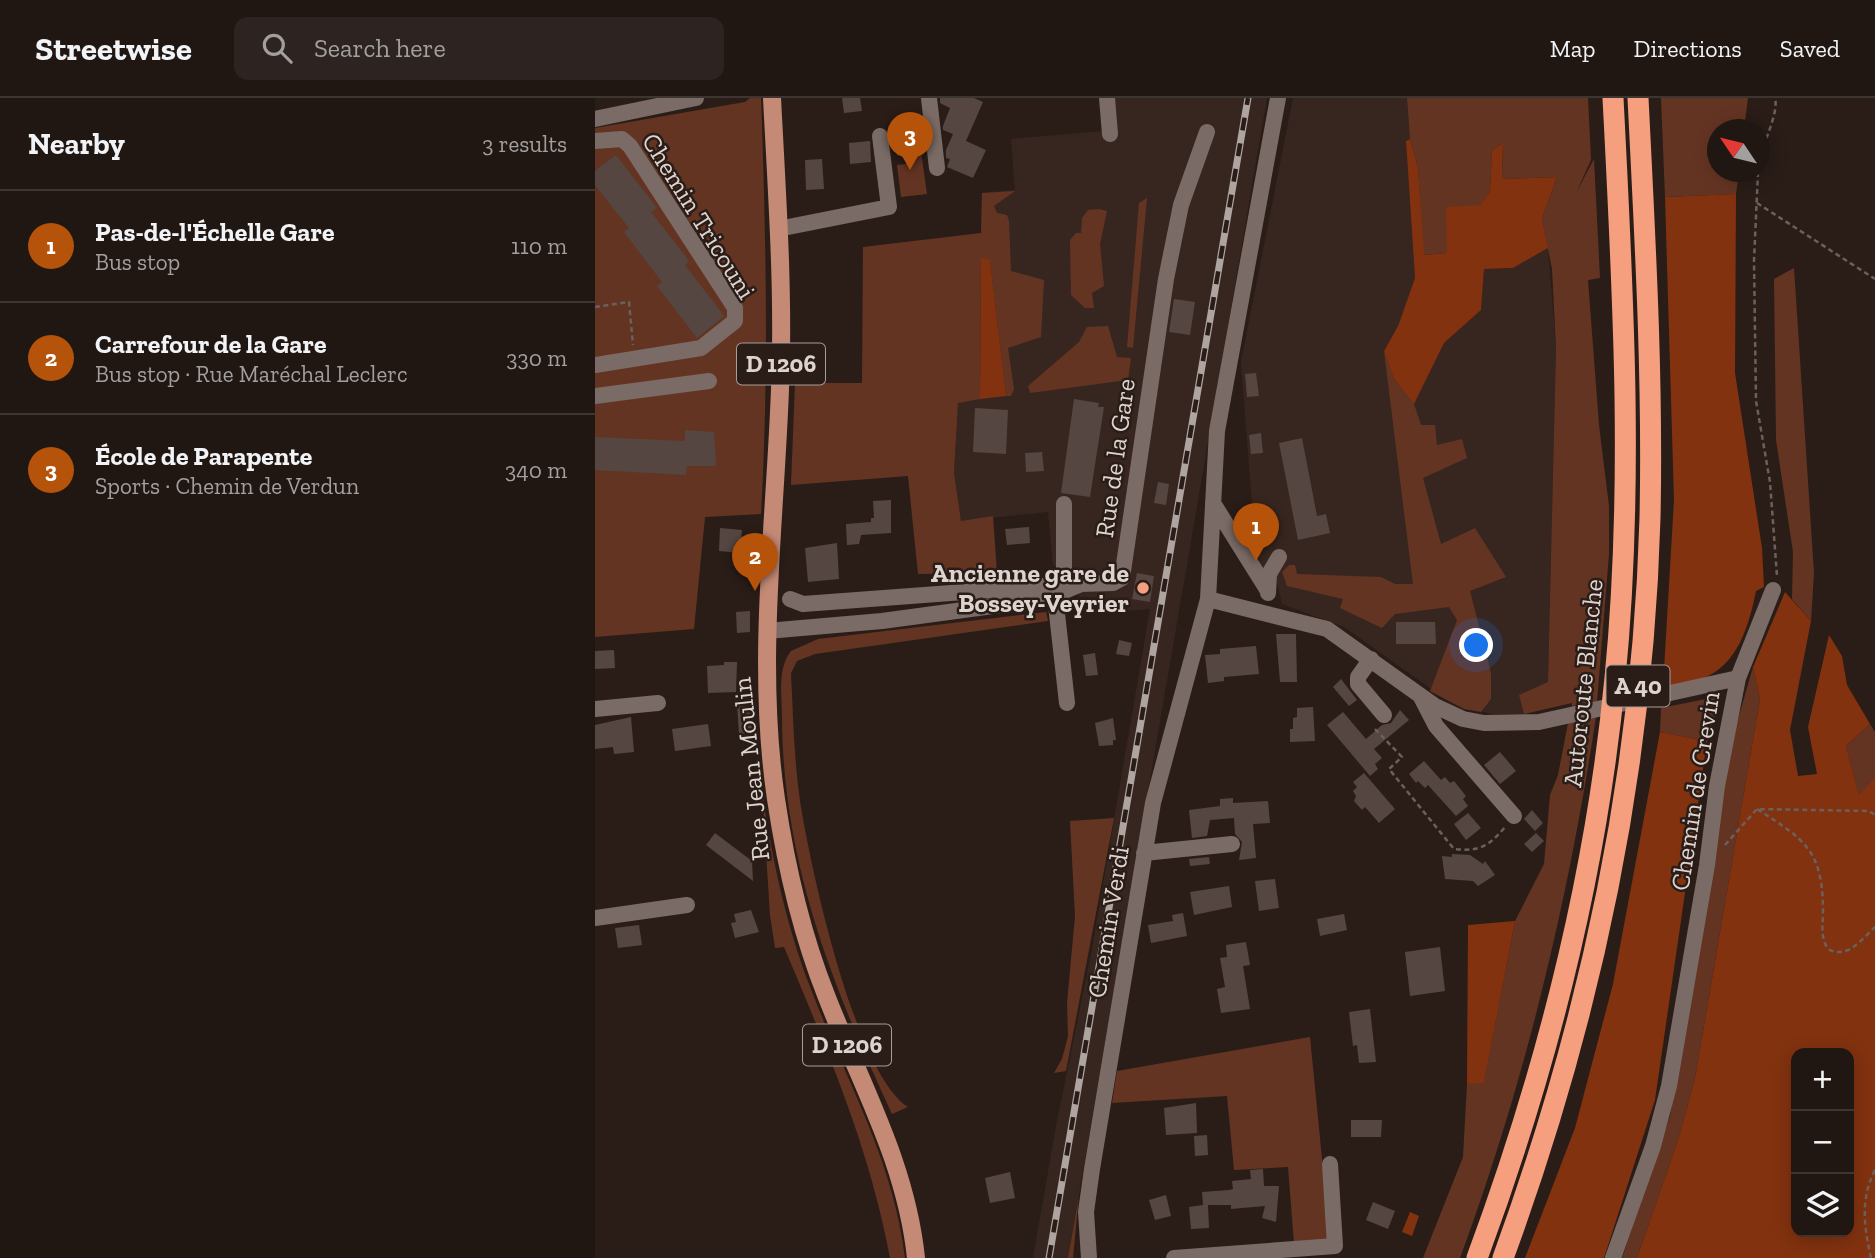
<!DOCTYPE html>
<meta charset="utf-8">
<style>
body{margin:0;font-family:"Zilla Slab",serif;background:#2d2320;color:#f1f3f6}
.controls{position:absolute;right:21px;bottom:21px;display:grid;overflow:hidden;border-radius:14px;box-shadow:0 4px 18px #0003}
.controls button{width:63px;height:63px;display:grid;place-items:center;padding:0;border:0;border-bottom:2px solid #3d3532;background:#201612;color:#f1f3f6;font:35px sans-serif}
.compass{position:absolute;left:1112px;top:21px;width:63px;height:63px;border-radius:50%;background:#201612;box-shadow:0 4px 18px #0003;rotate:305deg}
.you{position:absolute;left:882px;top:548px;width:24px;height:24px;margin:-18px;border:5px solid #fff;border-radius:50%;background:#1a73e8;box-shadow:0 0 0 10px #1a73e833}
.badge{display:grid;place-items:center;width:46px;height:46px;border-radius:50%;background:#b45309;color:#fff;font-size:23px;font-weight:700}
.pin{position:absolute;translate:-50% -58px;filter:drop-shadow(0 2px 4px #0008)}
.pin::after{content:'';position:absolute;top:37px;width:24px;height:21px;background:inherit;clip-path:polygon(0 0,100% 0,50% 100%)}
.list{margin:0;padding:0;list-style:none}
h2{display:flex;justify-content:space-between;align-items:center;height:91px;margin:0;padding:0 28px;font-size:30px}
h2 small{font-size:23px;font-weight:400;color:#a29f9f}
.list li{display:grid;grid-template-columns:46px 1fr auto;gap:21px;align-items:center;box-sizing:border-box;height:112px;padding:0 28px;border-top:2px solid #3d3532}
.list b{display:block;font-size:26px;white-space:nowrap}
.list p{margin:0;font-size:23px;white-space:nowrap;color:#a29f9f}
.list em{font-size:23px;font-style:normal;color:#a29f9f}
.icon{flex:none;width:38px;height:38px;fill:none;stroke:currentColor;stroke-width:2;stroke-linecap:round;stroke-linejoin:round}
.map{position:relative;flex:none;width:1280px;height:1160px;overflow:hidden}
header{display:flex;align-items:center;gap:42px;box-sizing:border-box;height:98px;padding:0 35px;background:#201612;border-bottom:2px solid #3d3532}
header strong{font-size:33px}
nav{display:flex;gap:38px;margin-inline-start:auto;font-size:24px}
.search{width:490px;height:63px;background:#2d2320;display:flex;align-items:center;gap:18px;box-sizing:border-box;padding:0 24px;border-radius:14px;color:#a29f9f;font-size:26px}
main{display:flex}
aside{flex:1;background:#201612}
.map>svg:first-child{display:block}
</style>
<header>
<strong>Streetwise</strong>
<div class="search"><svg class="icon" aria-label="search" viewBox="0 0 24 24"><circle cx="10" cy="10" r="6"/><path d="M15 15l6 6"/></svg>Search here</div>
<nav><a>Map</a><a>Directions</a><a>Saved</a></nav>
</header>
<main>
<aside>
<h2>Nearby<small>3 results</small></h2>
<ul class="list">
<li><span class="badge">1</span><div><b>Pas-de-l'Échelle Gare</b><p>Bus stop</p></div><em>110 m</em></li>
<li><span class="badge">2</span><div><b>Carrefour de la Gare</b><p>Bus stop · Rue Maréchal Leclerc</p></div><em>330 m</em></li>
<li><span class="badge">3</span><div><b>École de Parapente</b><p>Sports · Chemin de Verdun</p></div><em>340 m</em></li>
</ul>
</aside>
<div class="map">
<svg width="1280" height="1160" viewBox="0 0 1280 1160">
<rect width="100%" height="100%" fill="#2a1d18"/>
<path fill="#37261f" d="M505,0h167l-199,1160h-35l23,-132 36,-177 58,-340 -28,2 -34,-14h-9l2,-13 -28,-19 -5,-53 -87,9 -7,-48 4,-71 22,-4 2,-205 33,-3 -4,-51 91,-8z
M698,0h114l3,41 -4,2 9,137 -17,48 -14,25 30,52 30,-60 37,-33 3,-41 29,-1 35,-20 8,100 -8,335 -28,12 4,19h-32l-41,-11 -107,-76 -62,-23 -7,-29 -13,-1 -7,-32 -14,-180z"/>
<path fill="#643423" d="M155,0h11c5,139 8,277 0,416l-56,3 -11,112 -99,8v-509l150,-26z
M812,0h181l3,62 -15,33 18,-34 6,119 -12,2 11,145 10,81v48l-12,148 -25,4v-3l-48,11 -5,-19 29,-13 8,-334 -4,-79 -10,-50 15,-42 -55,2 1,-36 -11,7 -2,41 -43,62 -24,2 -5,-88 -8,-28z
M1066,0h87l-4,31 -27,1v42h22l-3,22 -71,3z
M315,40v15l11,-1 6,42 -26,3 -4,-32 15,-2 -1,-8 -14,1 -2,-16z
M420,93l-21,15 3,7 10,2 2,6 2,50 33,9 -3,57 -33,11 6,41 -3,7h-5l-16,-135 -9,-2 -1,140 -22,4 -4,70 7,48 32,-5 4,57 -79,1 -10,-98 -117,9 4,-102h67l1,-136 118,-14 1,-40z
M552,100l-14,150 -6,-1 12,-144z
M504,111l8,2 -7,33 4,42 -12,7 2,15h-9l-14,-13 -1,-55 6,-7h5l1,-15 6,-8z
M1199,170l20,305 -3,48 -19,-22 1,-47 -17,-112 -2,-161z
M513,228l9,31 14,1 -3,22 -98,13 -2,-7 51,-44 8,-15z
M789,253l10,28 20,25 7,21h14l2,20 25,-6 5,19 -44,20 18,66 34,-16 31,49 -36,14 21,82v26l-10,13 -17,-3 -34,-18 27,-71 -8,-13 -54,7 -13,14 -42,-20 3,-9 -56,-13 -5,-14 7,-7h6l2,9 84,3 14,7h18z
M451,514l2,9 -233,33 -18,7 -6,12c2,42 3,86 9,128 10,64 55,273 108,306l-16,7c-60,-129 -109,-251 -110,-396 0,-23 -5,-49 9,-67l27,-12z
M1158,569l7,32 -65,379 -16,59 -42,121h-15l48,-142 62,-376z
M1126,598l-14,45 -47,-9 1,-24z
M1001,619c-28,185 -71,365 -136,541h-37l40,-101 4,-73 17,-2 31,-161 29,-57 6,-69 8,-20 10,-52z
M1275,626l5,8v45l-16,19 -13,-50z
M167,692c10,69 24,136 50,202 35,91 81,167 93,266h-15c-20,-109 -63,-209 -106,-311l-9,1 -5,-33z
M519,720l-48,253 -12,2 8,-14 6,-23 -1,-33 8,-87 -5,-95z
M715,939l20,203 -36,3 -6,-76 -54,3 -7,-74 -115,7 5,-32z
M484,1097l-6,63h-5z"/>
<path fill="#82320f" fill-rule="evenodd" d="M815,41l8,28 6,88 23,-2 -1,-46 34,-2 10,-14 2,-41 11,-7 -1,36 55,-2 -15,42 6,29 -35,20 -29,1 -3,41 -37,33 -30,61 -20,-25 -10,-28 14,-25 17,-48 -9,-137z
M1141,96l-1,179 27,175 2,39 -8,4c-7,34 -18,75 -55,88 -12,5 -26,5 -38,8l11,-187 -9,-303z
M386,160l9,2 16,136 -26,3z
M1190,494l26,29 -21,109 8,46 19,-2 -9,-47 21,-92 13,21 5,29 23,39 -24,22 13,49 16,-18v481h-238l42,-121 16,-59 65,-379 -7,-32zM1201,955h53v179h-53z
M1065,634l47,9 -52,359 -51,158h-79l50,-130 38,-144z
M920,823l-31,162 -17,1 1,-159z
M815,1114l9,4 -7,20 -10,-4z"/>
<path fill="#554641" d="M247,0h18l2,13 -18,2z
M345,0h34l9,4 -17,39 20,9 -13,28 -26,-11 3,-8 -4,-1v-8l7,-16 -10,-4v-4l7,-18 -10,-5z
M275,43l1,21 -21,2 -1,-21z
M21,57l41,53 -6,4 38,49 -4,4 39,51 -27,22 -40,-52 5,-4 -38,-50 5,-4 -34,-43v-14z
M227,61l2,30 -18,1 -1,-30z
M579,201l21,3 -5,33 -21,-3z
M661,275l3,23 -12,1 -2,-23z
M479,301l25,4 -1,4h6l-14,90 -29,-4z
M380,310l33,2 -2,44 -33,-2z
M90,332l29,2 2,34h-29l-1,9 -91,-5v-33l90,4z
M666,335l2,20 -12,1 -2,-19z
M707,340l15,78 9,-2 4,19 -32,7 -19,-97z
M447,354l2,19 -18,1 -1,-19z
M563,384l11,2 -3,21 -12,-2z
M296,402v33l-30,2 -2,9 -12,1 -1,-21 25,-2v-4h3l-1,-17z
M434,429l1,16 -23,2 -2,-16z
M125,430l22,2 -2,23 -21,-2z
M242,445l2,36 -31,3 -3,-34z
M542,475l17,3 -4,26 -18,-3z
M155,513v21l-13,1 -1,-21z
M801,524h39l1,22h-40z
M681,536h20l1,48h-17z
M524,542l13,3 -3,13 -13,-2z
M661,548l3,28 -35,3v4l-16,2 -3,-28 15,-1v-5z
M19,552l1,18 -20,1v-18z
M500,555l3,22 -12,1 -3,-21z
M129,564h13l-1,30 -28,1 -1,-27 17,-1z
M746,581l16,21 -8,6 -16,-19z
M142,605h14l1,30 -13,1z
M718,609l2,34 -25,1v-13h3v-11l4,-1v-9z
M805,612l9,10 -35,29 8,9 -7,6 3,5 -8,7 -43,-51 16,-13 23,27 16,-14 9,-2z
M36,619l3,35 -20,2 -1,-7 -18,2v-24z
M518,620l3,22h-3v5l-14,1 -4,-23z
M113,626l3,22 -36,5 -3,-22z
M905,654l16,19 -16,13 -16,-19z
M829,663l17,19 4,-3 5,6 4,-2 12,15 -3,3 5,7 -12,10 -28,-31 -3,3 -7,-7 -2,2 -7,-9z
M769,675l31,36 -16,14 -14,-16 -3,3 -8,-9 2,-5 -3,-5 4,-4 -4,-5z
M638,700v5l35,-2 2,22 -17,1 3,34 -17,2 3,-18 -7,-8 -1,-16 -24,2 -3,16 -15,2 -3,-28 31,-4v-7z
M937,712l11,13 -8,8 -11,-12z
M873,715l13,15 -15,12 -12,-16z
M120,735l37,28 1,20 -47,-36z
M941,735l8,8 -12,11 -8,-8z
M857,756l18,1 13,9 2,-3 10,14 -17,11 -5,-5 -28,-2 -3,-23 10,1z
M614,759l1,7 -20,2 -1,-7z
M680,781l4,29 -20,3 -4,-30z
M634,788l3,21 -38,8 -4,-23z
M156,812l8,22 -24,6 -4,-15 5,-1 -2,-8z
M588,815l4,23 -36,7 -3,-18 25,-4 -1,-6z
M749,816l3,16 -27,6 -3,-17z
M44,827l3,20 -24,3 -3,-20z
M651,844l4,23 -7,1 7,43 -29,4 -4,-24 8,-2 -5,-29 7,-1 -1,-12z
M845,849l5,44 -35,5 -5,-44z
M775,911l6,53 -17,1 -2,-18 -4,1 -4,-34z
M601,1005l1,30 -31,2 -2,-27z
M756,1022h31l-1,17h-30z
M612,1037l1,20 -13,1 -1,-20z
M668,1071l1,17h15l-3,36 -14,-4 3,-12 -34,3v-4h-23l1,23 -18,1 -2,-22 14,-2 -1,-13 27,-2 4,-1 -1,-8 19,-2 -1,-9z
M415,1074l5,26 -25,5 -5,-25z
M571,1097l5,21 -16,4 -6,-20z
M778,1104l22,9 -7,18 -22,-9z"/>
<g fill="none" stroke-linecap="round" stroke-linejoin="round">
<path stroke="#6c605c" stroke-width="2.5" stroke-dasharray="5 3.5" stroke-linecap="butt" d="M1164,65c3,-19 20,-49 16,-65
M1163,74l-4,89 2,140 14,81 7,94
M1162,105l118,76
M0,209l34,-5 4,43
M780,631l27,28 -13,12 65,80c26,3 35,-3 52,-23
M1162,711c48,31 66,41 66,103 0,13 -3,25 5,37 19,11 34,-10 47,-22
M1130,747l32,-36 112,2 6,4
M1276,1160c-7,-32 -11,-58 4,-88"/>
<path stroke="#7b6b66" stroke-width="16" d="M334,0l8,70
M512,0l3,36
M0,21l101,-21
M0,43l27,-2 8,7 105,162v13l-34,27 -106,17
M183,131l111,-22 -9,-71
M0,298l114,-15
M618,405l55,88
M673,495l1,-19 10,-17
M460,498l12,107
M195,501l13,5 241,-18 20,4v-86
M613,501l119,30 108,77 28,13 21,4 55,-1 199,-44 -21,108 -10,79 -38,221 -16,60 -40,112
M172,533l115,-10 163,-22 36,-15 32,-1 9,-5 44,-299 15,-74 26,-73
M776,561l-13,18v7l26,31
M1143,580l35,-88
M826,599l15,29 78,90
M0,611l63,-6
M549,755l88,-9
M0,820l92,-13
M494,1160l-3,-46 6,-43 61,-366 55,-204 9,-168 61,-333
M579,1160l161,-12 -5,-82"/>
<path stroke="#c48a75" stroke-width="18" d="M177,0c5,97 12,195 8,291 -5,137 -24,275 -4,410 10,67 25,133 50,196 34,88 80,167 90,263"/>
<path stroke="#f59f7f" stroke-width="21" d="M882,1160c69,-186 119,-382 138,-580 19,-193 8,-387 -2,-580
M908,1160c87,-237 140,-487 147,-740 3,-140 -5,-280 -12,-420"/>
<g stroke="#aea4a0" stroke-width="7">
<path id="rail" d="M454,1160l199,-1160"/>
</g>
<use href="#rail" stroke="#2a1d18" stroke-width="4.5" stroke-dasharray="13" stroke-linecap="butt"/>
</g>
<circle fill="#f2a081" stroke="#2a1d18" stroke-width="2.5" cx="548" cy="490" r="7"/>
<g text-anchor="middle" stroke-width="5" stroke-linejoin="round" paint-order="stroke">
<g fill="#2a1d18" stroke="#a79d99" stroke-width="2">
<rect x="142" y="245.5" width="88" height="41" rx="5"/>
<rect x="1011.5" y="567.5" width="63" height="41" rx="5"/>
<rect x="208" y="926.5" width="88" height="41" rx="5"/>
</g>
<g font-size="24" font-weight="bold" fill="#ddd4d0">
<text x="186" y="274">D 1206</text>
<text x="1043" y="596">A 40</text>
<text x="252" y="955">D 1206</text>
</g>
<g font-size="26" fill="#ddd4d0" stroke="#2a1d18">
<text transform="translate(104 118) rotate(58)" y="9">Chemin Tricouni</text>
<text transform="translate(520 360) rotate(-82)" y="9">Rue de la Gare</text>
<text transform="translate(988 585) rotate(-84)" y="9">Autoroute Blanche</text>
<text transform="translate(156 671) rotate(-96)" y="9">Rue Jean Moulin</text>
<text transform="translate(1100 693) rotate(-81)" y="9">Chemin de Crevin</text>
<text transform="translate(513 824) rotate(-81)" y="9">Chemin Verdi</text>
</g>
<g font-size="26" font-weight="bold" fill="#ddd4d0" stroke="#2a1d18" text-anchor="end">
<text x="534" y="484">Ancienne gare de<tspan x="534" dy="30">Bossey-Veyrier</tspan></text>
</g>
</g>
</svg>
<div class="controls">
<button>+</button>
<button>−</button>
<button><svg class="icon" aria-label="layers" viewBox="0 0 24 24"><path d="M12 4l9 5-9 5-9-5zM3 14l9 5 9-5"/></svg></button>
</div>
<svg class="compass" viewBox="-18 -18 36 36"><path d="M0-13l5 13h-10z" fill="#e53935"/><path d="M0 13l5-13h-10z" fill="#a29f9f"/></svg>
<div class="you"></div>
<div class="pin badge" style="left:661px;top:463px">1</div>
<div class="pin badge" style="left:160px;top:493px">2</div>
<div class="pin badge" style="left:315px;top:72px">3</div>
</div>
</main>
